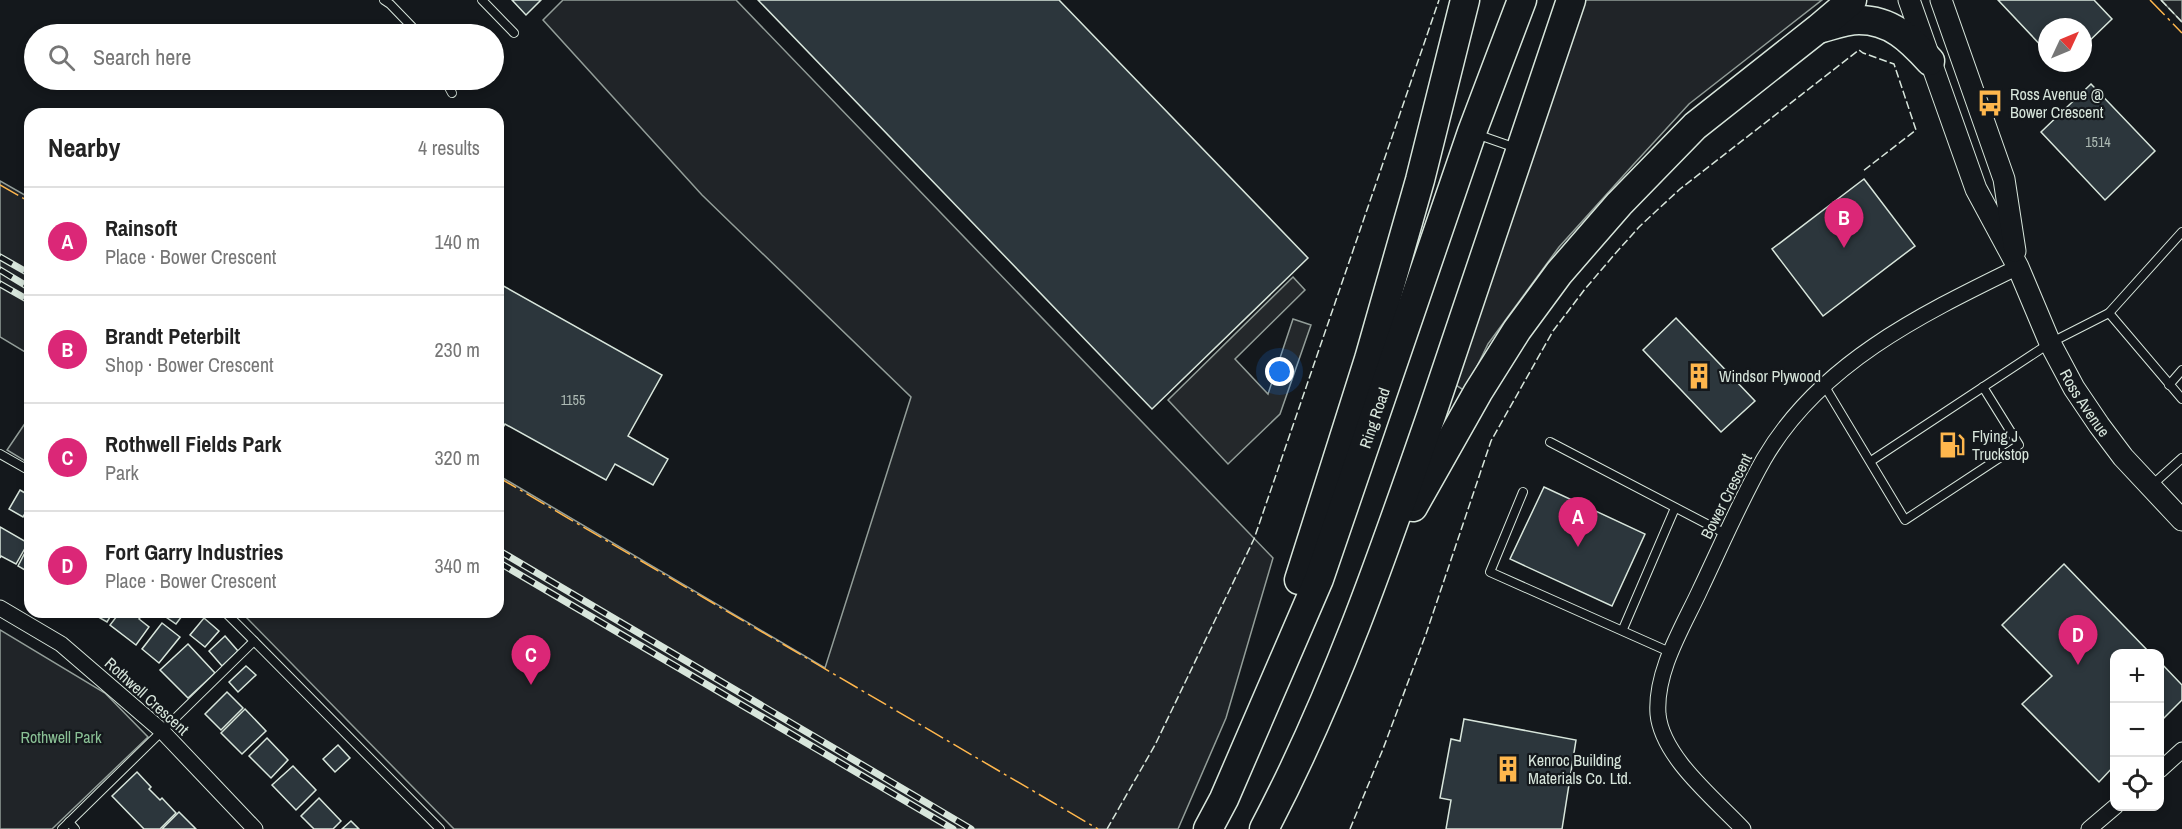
<!DOCTYPE html>
<html lang="en">
<head>
<meta charset="utf-8">
<style>
	body { margin:0; font-family:"Archivo Narrow",sans-serif; background:#f6f6f6; color:#222 }
	.controls { position:absolute; right:18px; bottom:18px; display:grid; overflow:hidden; border-radius:12px; box-shadow:0 3px 9px #0003 }
	.controls button { width:54px; height:54px; display:grid; place-items:center; padding:0; border:0; border-bottom:2px solid #e0e0e0; background:#fff; color:#222; font:30px sans-serif }
	.compass { position:absolute; left:2038px; top:18px; width:54px; height:54px; border-radius:50%; background:#fff; box-shadow:0 3px 9px #0003; rotate:46deg }
	.you { position:absolute; left:1280px; top:372px; width:21px; height:21px; margin:-15px; border:4px solid #fff; border-radius:50%; background:#1a73e8; box-shadow:0 0 0 9px #1a73e833 }
	.badge { display:grid; place-items:center; width:39px; height:39px; border-radius:50%; background:#db2777; color:#fff; font-size:20px; font-weight:700 }
	.pin { position:absolute; translate:-50% -50px; filter:drop-shadow(0 2px 3px #0008) }
	.pin::after { content:''; position:absolute; top:32px; width:21px; height:18px; background:inherit; clip-path:polygon(0 0,100% 0,50% 100%) }
	.list { margin:0; padding:0; list-style:none }
	h2 { display:flex; justify-content:space-between; align-items:center; height:78px; margin:0; padding:0 24px; font-size:26px }
	h2 small { font-size:20px; font-weight:400; color:#767676 }
	.list li { display:grid; grid-template-columns:39px 1fr auto; gap:18px; align-items:center; box-sizing:border-box; height:108px; padding:0 24px; border-top:2px solid #e0e0e0 }
	.list b { display:block; font-size:22px; white-space:nowrap }
	.list p { margin:0; font-size:20px; white-space:nowrap; color:#767676 }
	.list em { font-size:20px; font-style:normal; color:#767676 }
	.icon { flex:none; width:33px; height:33px; fill:none; stroke:currentColor; stroke-width:2; stroke-linecap:round; stroke-linejoin:round }
	.map { position:relative; flex:none; width:2182px; height:829px; overflow:hidden }
	.search { position:absolute; background:#fff; box-shadow:0 3px 9px #0003; left:24px; top:24px; width:480px; height:66px; display:flex; align-items:center; gap:15px; box-sizing:border-box; padding:0 21px; border-radius:33px; color:#767676; font-size:22px }
	.panel { position:absolute; background:#fff; box-shadow:0 3px 9px #0003; left:24px; top:108px; width:480px; height:510px; border-radius:18px }
	.map>svg:first-child { display:block }
	.green { fill:#202428; stroke:#939e99; stroke-width:1.5 }
	.parking { fill:#24282b; stroke:#939e99; stroke-width:1.5 }
	.building { fill:#2c363c; stroke:#d8e6dc; stroke-width:1.5 }
	.lines { fill:none; stroke-linecap:round; stroke-linejoin:round }
	.lane-casing { stroke:#d8e6dc; stroke-width:10 }
	.street-casing { stroke:#d8e6dc; stroke-width:17 }
	.secondary-casing { stroke:#d8e6dc; stroke-width:23 }
	.highway-casing { stroke:#d8e6dc; stroke-width:31 }
	.lane { stroke:#14181c; stroke-width:8 }
	.street { stroke:#14181c; stroke-width:15 }
	.secondary { stroke:#14181c; stroke-width:21 }
	.highway { stroke:#14181c; stroke-width:28 }
	.rail-casing { stroke:#d8e6dc; stroke-width:7 }
	.rail { stroke:#14181c; stroke-width:4.5; stroke-dasharray:14; stroke-linecap:butt }
	.fence { stroke:#d8e6dc; stroke-width:1.5; stroke-dasharray:8 3; stroke-linecap:butt }
	.power { stroke:#ffb74d; stroke-width:1.5; stroke-dasharray:21 4.5 3 4.5; stroke-linecap:butt }
	.labels { text-anchor:middle; dominant-baseline:central; stroke-width:4.5; stroke-linejoin:round; paint-order:stroke }
	.number-label { font-size:14px; fill:#adbab4 }
	.poi-label { font-size:16px; fill:#d8e6dc; stroke:#14181c; text-anchor:start }
	.street-label { font-size:16px; fill:#d8e6dc; stroke:#14181c }
	.park-label { font-size:16px; fill:#8ac095; stroke:#14181c }
</style>
</head>
<body>
<div class="map">
<svg width="2182" height="829" viewBox="0 0 2182 829">
	<rect width="100%" height="100%" fill="#14181c"/>
	<g class="green">
		<polygon points="563,0 736,0 1273,558 1226,718 1178,829 454,829 241,612 498,612 498,475 825,668 911,397 702,195 543,20"/>
		<polygon points="1584,0 1822,0 1689,104 1633,165 1559,247 1488,344 1465,391 1454,384"/>
		<polygon points="2161,0 2182,0 2182,22"/>
		<polygon points="0,181 30,198 30,355 0,337"/>
		<polygon points="30,416 30,464 7,450"/>
		<polygon points="0,630 105,693 148,737 52,829 0,829"/>
	</g>
	<polygon class="parking" points="1293,277 1305,290 1235,359 1268,394 1293,319 1311,325 1280,414 1228,464 1168,400"/>
	<g class="building">
		<polygon points="512,0 541,0 526,15"/>
		<polygon points="758,0 1059,0 1308,258 1152,409"/>
		<polygon points="1998,0 2094,0 2112,19 2083,47 2083,27 2047,27 2047,52"/>
		<polygon points="2091,84 2155,151 2105,200 2041,132"/>
		<polygon points="1864,179 1915,246 1823,316 1772,249"/>
		<polygon points="498,283 662,375 628,436 668,459 653,485 615,464 606,480 505,424 500,433 498,432"/>
		<polygon points="1676,318 1755,401 1721,432 1643,350"/>
		<polygon points="1544,487 1645,534 1612,606 1510,559"/>
		<polygon points="20,490 30,496 30,505 23,517 9,509"/>
		<polygon points="0,527 28,543 16,564 1,556 0,558"/>
		<polygon points="29,545 30,545 30,573 18,566"/>
		<polygon points="2064,564 2151,654 2114,654 2114,766 2099,782 2022,704 2052,676 2002,625"/>
		<polygon points="94,612 113,612 107,622 93,614"/>
		<polygon points="120,612 140,612 143,614 139,619 149,627 136,645 110,625"/>
		<polygon points="165,612 185,612 176,624 163,615"/>
		<polygon points="204,618 219,631 205,647 190,635"/>
		<polygon points="162,623 180,637 159,663 142,649"/>
		<polygon points="225,636 238,651 222,666 209,651"/>
		<polygon points="188,644 215,673 188,698 160,670"/>
		<polygon points="2160,662 2182,685 2182,700 2160,722"/>
		<polygon points="246,666 256,675 238,692 229,682"/>
		<polygon points="227,692 243,708 221,730 205,714"/>
		<polygon points="245,709 266,731 242,754 221,733"/>
		<polygon points="1464,719 1576,740 1562,829 1446,829 1451,800 1440,798 1451,739 1460,741"/>
		<polygon points="267,738 288,760 271,778 249,756"/>
		<polygon points="338,745 350,758 335,772 323,759"/>
		<polygon points="293,766 316,790 296,810 272,785"/>
		<polygon points="137,772 151,787 149,789 160,800 162,798 176,813 160,829 144,829 112,796"/>
		<polygon points="319,798 341,821 333,829 314,829 301,816"/>
		<polygon points="179,812 196,829 162,829"/>
		<polygon points="351,821 359,829 342,829"/>
	</g>
	<g class="lines">
		<g class="lane-casing">
			<g id="lane">
				<polyline points="384,0 390,4 419,34"/>
				<polyline points="482,0 514,33"/>
				<polyline points="445,80 452,93"/>
				<polyline points="1476,134 1516,148"/>
				<polyline points="2109,313 2182,232"/>
				<polyline points="1824,385 1905,520 2019,445 1983,387"/>
				<polyline points="2169,385 2182,370"/>
				<polyline points="1550,442 1726,534"/>
				<polyline points="0,454 30,471"/>
				<polyline points="1871,461 2050,343 2109,313 2182,399"/>
				<polyline points="2152,485 2182,458"/>
				<polyline points="1523,492 1490,572 1672,653"/>
				<polyline points="225,612 254,641"/>
				<polyline points="1623,629 1675,508"/>
				<polyline points="69,822 75,829"/>
				<polyline points="62,829 254,641 440,829"/>
			</g>
		</g>
		<g class="street-casing">
			<g id="street">
				<polyline points="0,608 61,644 162,731 255,829"/>
				<polyline points="2160,770 2182,750"/>
				<path d="M1743 829C1715 799 1662 757 1658 714 1655 671 1683 627 1700 590 1721 546 1740 501 1764 459 1820 363 1922 314 2018 267"/>
				<polyline points="2089,829 2116,806"/>
			</g>
		</g>
		<g class="secondary-casing">
			<g id="secondary">
				<path id="s1" d="M1909 0 1976 189 2018 267 2050 343 2074 388 2099 425 2123 457 2182 520"/>
				<polyline points="1941,0 2004,179 2015,251"/>
			</g>
		</g>
		<g class="highway-casing">
			<g id="highway">
				<path d="M1822 28C1833 25 1847 20 1859 20 1891 20 1910 39 1930 61"/>
				<polyline points="1413,507 1478,392 1517,330 1559,273 1619,204 1695,126 1819,28 1852,0"/>
				<polyline points="1299,580 1369,359 1420,180 1465,0"/>
				<path id="s2" d="M1208 829 1224 799 1319 579 1472 132 1522 0"/>
				<path d="M1264 829C1334 696 1383 555 1432 413 1479 275 1524 137 1571 0"/>
			</g>
		</g>
		<use href="#lane" class="lane"/>
		<use href="#street" class="street"/>
		<use href="#secondary" class="secondary"/>
		<use href="#highway" class="highway"/>
		<g class="rail-casing">
			<g id="rail">
				<polyline points="0,257 30,274"/>
				<polyline points="0,270 30,288"/>
				<polyline points="0,284 30,301"/>
				<polyline points="498,550 971,829"/>
				<polyline points="498,562 953,829"/>
			</g>
		</g>
		<use href="#rail" class="rail"/>
		<g class="fence">
			<polyline points="2161,0 2182,22"/>
			<polyline points="1107,829 1155,745 1254,539 1439,0"/>
			<polyline points="1350,829 1383,749 1426,634 1491,441 1553,331 1585,289 1614,255 1639,227 1680,189 1859,50 1863,53 1894,64 1916,130 1863,171"/>
		</g>
		<g class="power">
			<polyline points="2150,0 2182,33"/>
			<polyline points="0,185 30,202"/>
			<polyline points="498,477 1098,829"/>
		</g>
	</g>
	<defs>
		<g id="bus-bare" transform="scale(2.07)"><path d="M-5-6H5V4H4V6H2V4H-2V6H-4V4H-5ZM-3.5-4V0h7V-4ZM-3.5 1.2v1.5H-2V1.2ZM2 1.2v1.5H3.5V1.2Z" fill="#ffb74d" stroke="#14181c" stroke-width="2.5" paint-order="stroke"/></g>
		<g id="building-bare" transform="scale(2.07)"><path d="M-4-6H4V6H1V3H-1V6H-4ZM-2.5-4.3h1.7v1.8h-1.7ZM.8-4.3h1.7v1.8H.8ZM-2.5-1h1.7V.8h-1.7ZM.8-1h1.7V.8H.8Z" fill="#ffb74d" stroke="#14181c" stroke-width="2.5" paint-order="stroke"/></g>
		<g id="fuel-bare" transform="scale(2.07)"><path d="M-5.5-6h7V0h2V4h1.3V-2.5L3-4.5l.8-.8L6-3V5H2.5V1h-1V6h-7ZM-4.2-4.7v3.2H.2V-4.7Z" fill="#ffb74d" stroke="#14181c" stroke-width="2.5" paint-order="stroke"/></g>
	</defs>
	<g fill-rule="evenodd">
		<use href="#bus-bare" x="1990" y="103"/>
		<use href="#building-bare" x="1699" y="376"/>
		<use href="#fuel-bare" x="1952" y="445"/>
		<use href="#building-bare" x="1508" y="769"/>
	</g>
	<g class="labels">
		<g class="number-label">
			<text x="2098" y="142">1514</text>
			<text x="573" y="400">1155</text>
		</g>
		<g class="poi-label">
			<text x="2010" y="94">Ross Avenue @<tspan x="2010" dy="18">Bower Crescent</tspan></text>
			<text x="1719" y="376">Windsor Plywood</text>
			<text x="1972" y="436">Flying J<tspan x="1972" dy="18">Truckstop</tspan></text>
			<text x="1528" y="760">Kenroc Building<tspan x="1528" dy="18">Materials Co. Ltd.</tspan></text>
		</g>
		<g class="street-label">
			<text stroke="none"><textPath href="#s1" startOffset="441">Ross Avenue</textPath></text>
			<text stroke="none"><textPath href="#s2" startOffset="444">Ring Road</textPath></text>
			<text transform="translate(1726 496) rotate(-63)">Bower Crescent</text>
			<text transform="translate(147 696) rotate(42)">Rothwell Crescent</text>
		</g>
		<g class="park-label">
			<text x="61" y="737">Rothwell Park</text>
		</g>
	</g>
</svg>
<div class="controls">
<button>+</button>
<button>−</button>
<button><svg class="icon" aria-label="locate" viewBox="0 0 24 24"><circle cx="12" cy="12" r="6"/><path d="M12 2v4M12 18v4M2 12h4M18 12h4"/></svg></button>
</div>
<svg class="compass" viewBox="-18 -18 36 36"><path d="M0-13l5 13h-10z" fill="#e53935"/><path d="M0 13l5-13h-10z" fill="#767676"/></svg>
<div class="you"></div>
<div class="pin badge" style="left:1578px;top:547px">A</div>
<div class="pin badge" style="left:1844px;top:248px">B</div>
<div class="pin badge" style="left:531px;top:685px">C</div>
<div class="pin badge" style="left:2078px;top:665px">D</div>
<div class="search"><svg class="icon" aria-label="search" viewBox="0 0 24 24"><circle cx="10" cy="10" r="6"/><path d="M15 15l6 6"/></svg>Search here</div>
<section class="panel">
<h2>Nearby<small>4 results</small></h2>
<ul class="list">
<li><span class="badge">A</span><div><b>Rainsoft</b><p>Place · Bower Crescent</p></div><em>140 m</em></li>
<li><span class="badge">B</span><div><b>Brandt Peterbilt</b><p>Shop · Bower Crescent</p></div><em>230 m</em></li>
<li><span class="badge">C</span><div><b>Rothwell Fields Park</b><p>Park</p></div><em>320 m</em></li>
<li><span class="badge">D</span><div><b>Fort Garry Industries</b><p>Place · Bower Crescent</p></div><em>340 m</em></li>
</ul>
</section>
</div>
</body>
</html>
